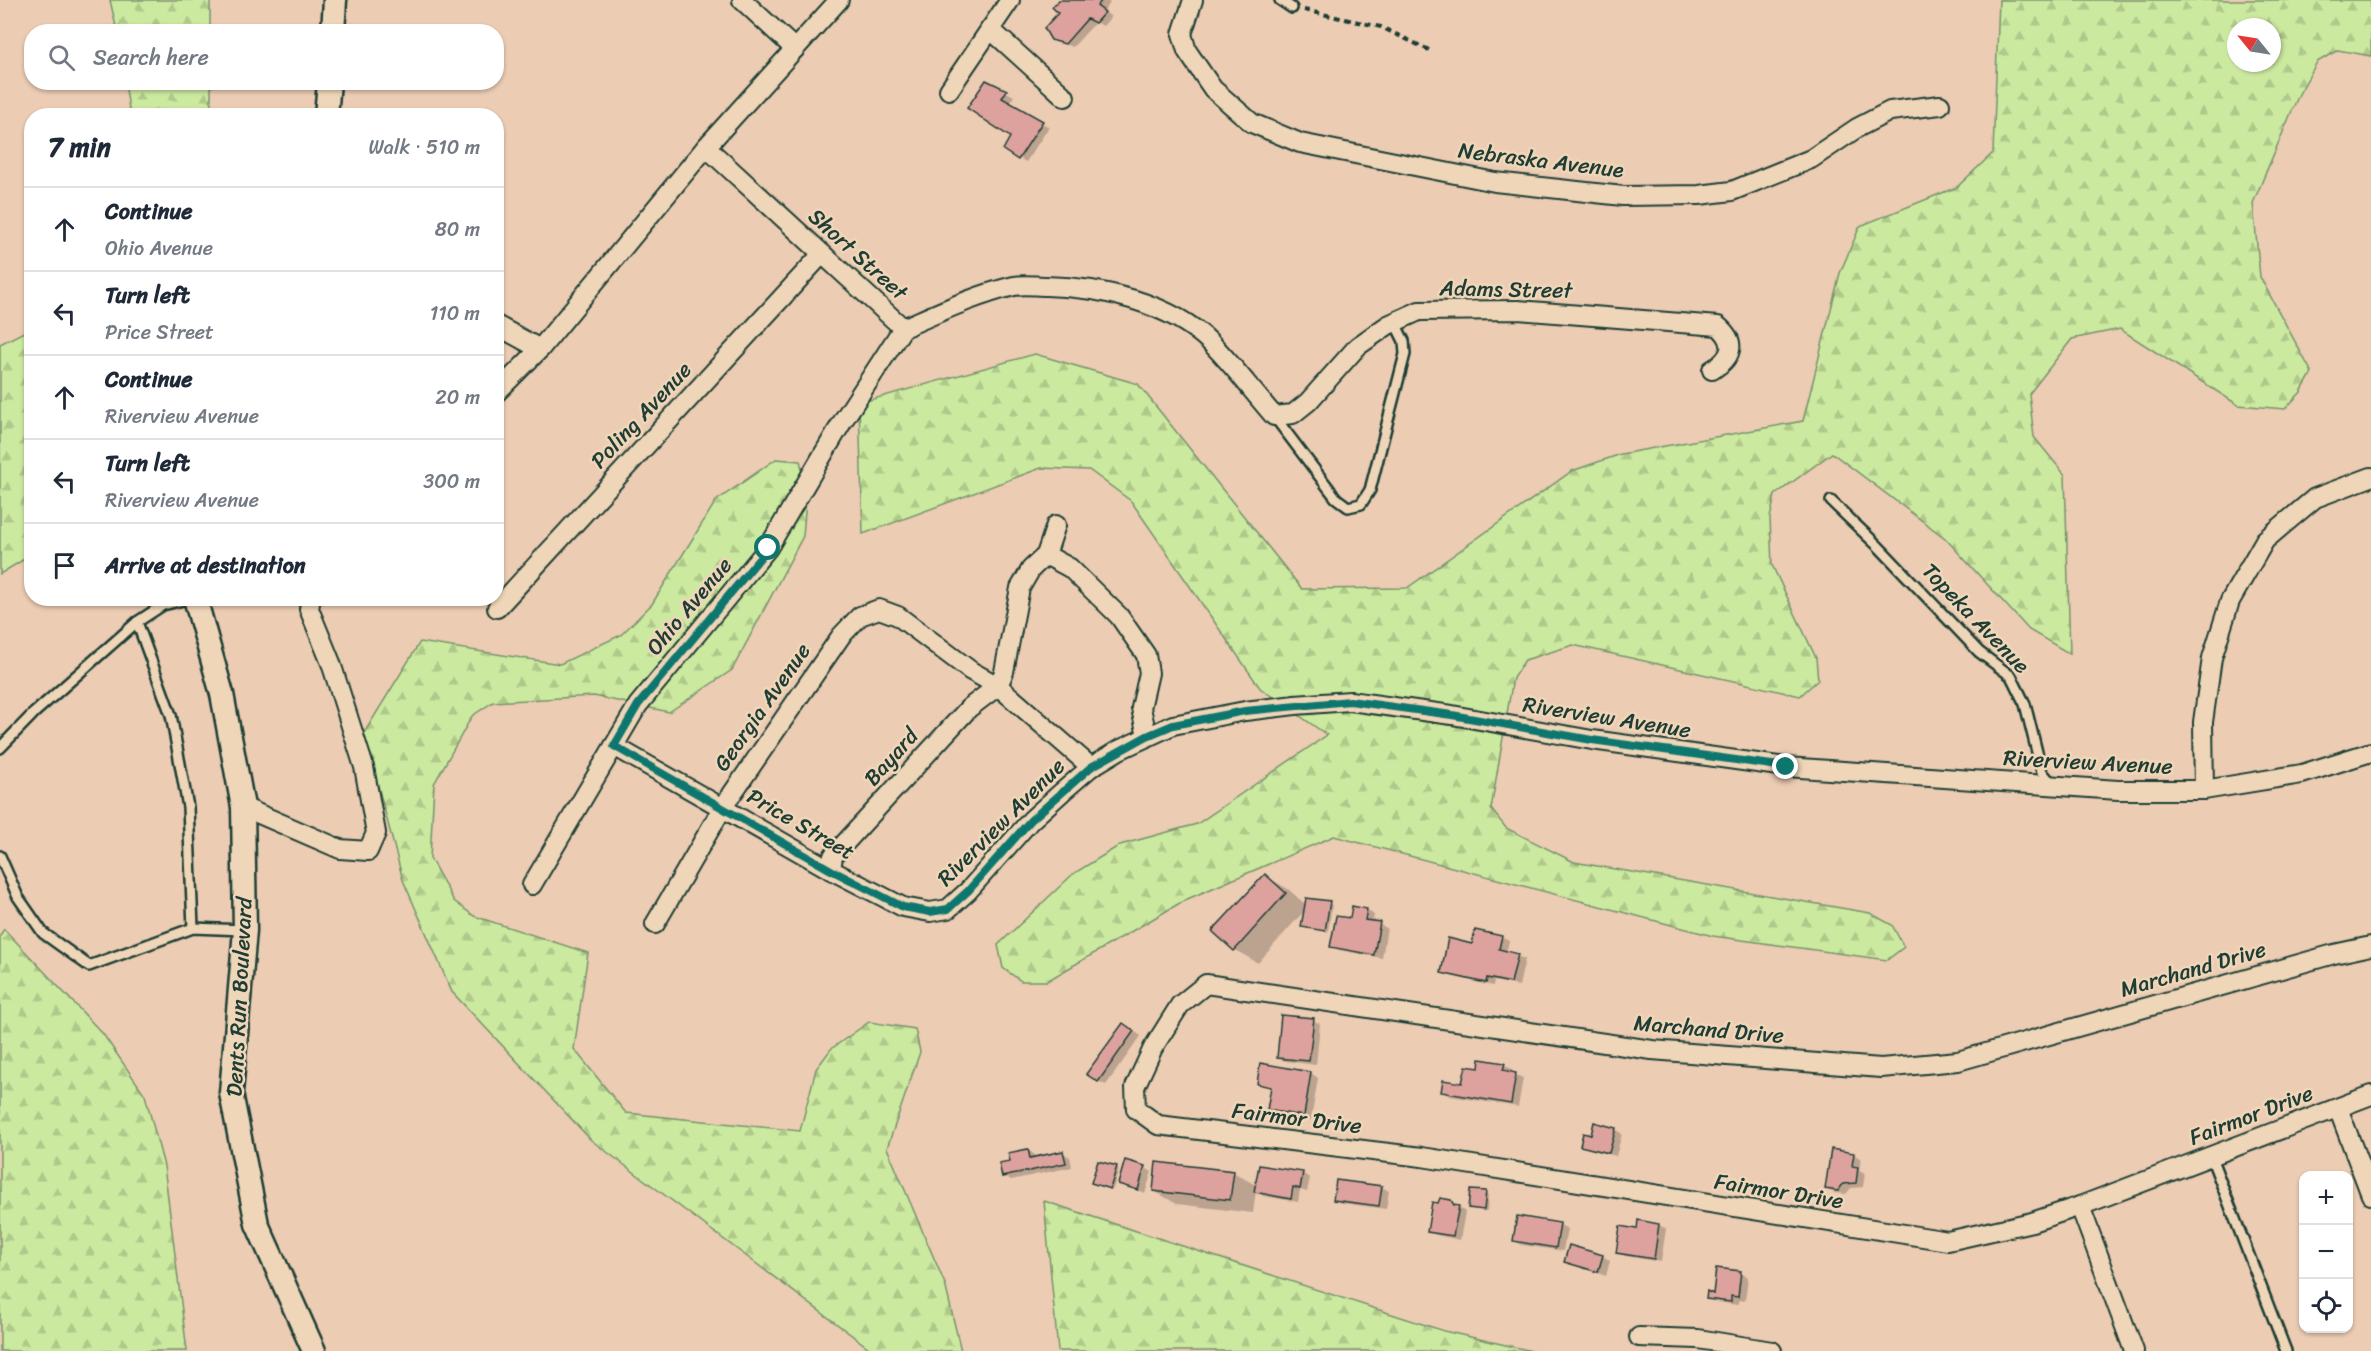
<!DOCTYPE html>
<html lang="en">
<head>
<meta charset="utf-8">
<style>
	body { margin:0; font-family:Sriracha,sans-serif; background:#f6f6f7; color:#1f2937 }
	.controls { position:absolute; right:18px; bottom:18px; display:grid; overflow:hidden; border-radius:12px; box-shadow:0 2px 4px #0004 }
	.controls button { width:54px; height:54px; display:grid; place-items:center; padding:0; border:0; border-bottom:2px solid #e0e1e3; background:#fff; color:#1f2937; font:30px sans-serif }
	.compass { position:absolute; left:2227px; top:18px; width:54px; height:54px; border-radius:50%; background:#fff; box-shadow:0 2px 4px #0004; rotate:300deg }
	.stop { position:absolute; width:18px; height:18px; margin:-14px; border:4px solid #0f766e; border-radius:50%; background:#fff }
	.stop.end { background:#0f766e; border-color:#fff; box-shadow:0 2px 6px #0008 }
	.list { margin:0; padding:0; list-style:none }
	h2 { display:flex; justify-content:space-between; align-items:center; height:78px; margin:0; padding:0 24px; font-size:26px }
	h2 small { font-size:20px; font-weight:400; color:#747a83 }
	.list li { display:grid; grid-template-columns:39px 1fr auto; gap:18px; align-items:center; box-sizing:border-box; height:84px; padding:0 24px; border-top:2px solid #e0e1e3 }
	.list b { display:block; font-size:22px; white-space:nowrap }
	.list p { margin:0; font-size:20px; white-space:nowrap; color:#747a83 }
	.list em { font-size:20px; font-style:normal; color:#747a83 }
	.icon { flex:none; width:33px; height:33px; fill:none; stroke:currentColor; stroke-width:2; stroke-linecap:round; stroke-linejoin:round }
	.map { position:relative; flex:none; width:2371px; height:1351px; overflow:hidden }
	.search { position:absolute; background:#fff; box-shadow:0 2px 4px #0004; left:24px; top:24px; width:480px; height:66px; display:flex; align-items:center; gap:15px; box-sizing:border-box; padding:0 21px; border-radius:24px; color:#747a83; font-size:22px }
	.panel { position:absolute; background:#fff; box-shadow:0 2px 4px #0004; left:24px; top:108px; width:480px; height:498px; border-radius:24px }
	.map>svg:first-child { display:block }
	.forest { fill:url(#forest-firs); stroke:#76936a; stroke-width:1.5; fill-rule:evenodd }
	.shadow { fill:#0003 }
	.building { fill:#dda29e; stroke:#1f3d34; stroke-width:1.5 }
	.lines { fill:none; stroke-linecap:round; stroke-linejoin:round }
	.service-casing { stroke:#1f3d34; stroke-width:14 }
	.minor-casing { stroke:#1f3d34; stroke-width:22 }
	.tertiary-casing { stroke:#1f3d34; stroke-width:27 }
	.path { stroke:#1f3d34; stroke-width:4; stroke-dasharray:6 4.5; stroke-linecap:butt }
	.service { stroke:#f0d6b8; stroke-width:9 }
	.minor { stroke:#f0d6b8; stroke-width:18 }
	.tertiary { stroke:#f0d6b8; stroke-width:22 }
	.route { stroke:#0f766e; stroke-width:8 }
	.labels { text-anchor:middle; dominant-baseline:central; stroke-width:5; stroke-linejoin:round; paint-order:stroke }
	.street-label { font-size:22px; fill:#1f3d34; stroke:#f0d6b8 }
</style>
</head>
<body>
<div class="map">
<svg width="2371" height="1351" viewBox="0 0 2371 1351">
	<defs>
		<pattern id="forest-firs" width="22" height="20" patternUnits="userSpaceOnUse" patternTransform="scale(1.5)"><rect width="22" height="20" fill="#cce9a0"/><path d="M5 1l3.5 6h-7zM16 11l3.5 6h-7z" fill="#afc98a"/></pattern>
	</defs>
	<rect width="100%" height="100%" fill="#ecccb3"/>
	<filter id="ink" filterUnits="userSpaceOnUse"><feTurbulence type="fractalNoise" baseFrequency=".0167" numOctaves="2"/><feDisplacementMap in="SourceGraphic" scale="12" xChannelSelector="R" yChannelSelector="G"/><feConvolveMatrix kernelMatrix="1 2 1 2 8 2 1 2 1" color-interpolation-filters="sRGB"/></filter>
	<g filter="url(#ink)">
		<g class="forest">
			<polygon points="110,0 210,0 210,31 117,31"/>
			<path d="M1999 0H2371V56L2338 50 2317 62 2299 94 2253 203 2260 277 2312 373 2301 392 2285 409 2238 405 2120 329 2072 339 2029 394 2034 437 2065 475 2070 654 2029 630 1945 538 1832 453 1775 495 1770 518 1772 565 1816 658 1818 680 1800 696 1573 645 1525 660 1513 678 1491 809 1506 828 1574 862 1870 913 1892 925 1904 947 1887 960 1713 936 1334 836 1185 900 1047 981H1021L1003 968 998 945 1073 874 1120 845 1197 824 1327 735 1260 688 1131 501 1089 470 1041 468 863 534 859 403 1035 354 1138 384 1302 589 1407 588 1572 471 1621 454 1803 421 1840 273 1860 226 1957 187 1993 153ZM2236 27H2272V63H2236Z"/>
			<polygon points="125,83 211,83 211,115 130,115"/>
			<polygon points="31,325 31,555 0,574 0,344 28,330"/>
			<polygon points="776,459 800,461 807,487 803,536 732,670 669,712 594,696 493,702 472,716 434,784 430,858 454,901 474,916 588,953 574,1049 626,1113 800,1131 816,1069 831,1049 869,1022 915,1029 920,1052 887,1148 945,1284 961,1351 873,1351 591,1140 452,992 403,880 364,733 420,642 560,664 621,635 652,604 716,501"/>
			<polygon points="4,929 103,1034 145,1095 164,1166 187,1351 0,1351 0,936"/>
			<polygon points="1044,1201 1444,1331 1532,1351 1058,1351"/>
		</g>
		<g class="shadow">
			<polygon points="1061,0 1106,0 1110,3 1104,11 1111,17 1103,26 1082,14 1080,16 1094,24 1073,47 1060,43 1052,39"/>
			<polygon points="987,82 1014,96 1009,103 1049,127 1026,162 1005,150 1012,136"/>
			<polygon points="1265,876 1288,889 1306,905 1329,903 1332,905 1328,932 1303,926 1305,910 1258,963 1235,950"/>
			<polygon points="1367,910 1374,915 1373,922 1387,928 1382,958 1339,950 1332,946 1351,920"/>
			<polygon points="1501,937 1509,941 1506,953 1525,959 1519,986 1494,981 1493,986 1450,976 1442,972 1473,946"/>
			<polygon points="1313,1020 1320,1024 1316,1065 1285,1061 1278,1057"/>
			<polygon points="1131,1029 1141,1036 1106,1085 1098,1081"/>
			<polygon points="1262,1065 1311,1073 1318,1078 1311,1120 1276,1114 1268,1109 1272,1089 1259,1083"/>
			<polygon points="1504,1065 1512,1069 1511,1073 1523,1078 1518,1107 1450,1096 1442,1092 1464,1085 1480,1070"/>
			<polygon points="1615,1129 1622,1134 1616,1156 1589,1149 1582,1145 1592,1137"/>
			<polygon points="1028,1150 1035,1155 1036,1159 1063,1153 1070,1157 1072,1167 1011,1180 1004,1176 1012,1162"/>
			<polygon points="1854,1154 1861,1159 1859,1170 1865,1173 1863,1187 1851,1188 1846,1194 1834,1193 1827,1189"/>
			<polygon points="1116,1167 1119,1169 1113,1189 1096,1184"/>
			<polygon points="1144,1167 1152,1172 1145,1193 1120,1183"/>
			<polygon points="1233,1172 1257,1186 1303,1174 1310,1178 1307,1192 1300,1190 1298,1202 1263,1196 1256,1191 1253,1213 1177,1204 1154,1191"/>
			<polygon points="1382,1187 1389,1191 1386,1209 1342,1203 1335,1199"/>
			<polygon points="1485,1193 1488,1195 1487,1211 1470,1207"/>
			<polygon points="1451,1201 1465,1212 1460,1240 1436,1235 1428,1231"/>
			<polygon points="1559,1224 1567,1229 1563,1251 1522,1245 1515,1241"/>
			<polygon points="1659,1225 1666,1229 1661,1262 1625,1256 1617,1252 1638,1231"/>
			<polygon points="1603,1256 1610,1261 1606,1276 1566,1262"/>
			<polygon points="1741,1273 1748,1277 1745,1301 1739,1300 1738,1305 1715,1302 1708,1298 1714,1296"/>
		</g>
		<g class="building">
			<polygon points="1059,0 1102,0 1097,6 1105,12 1095,23 1087,19 1065,44 1051,40 1044,28 1058,13 1052,7"/>
			<polygon points="986,80 1007,90 1002,98 1043,121 1018,160 1003,150 1010,137 967,108"/>
			<polygon points="1265,874 1286,893 1234,951 1212,931"/>
			<polygon points="1306,898 1330,901 1325,931 1301,927"/>
			<polygon points="1352,906 1367,909 1365,920 1380,922 1374,955 1330,947 1336,916 1350,918"/>
			<polygon points="1475,930 1502,936 1499,949 1518,954 1511,983 1487,978 1486,983 1441,973 1448,938 1472,944"/>
			<polygon points="1281,1015 1314,1018 1309,1061 1277,1058"/>
			<polygon points="1123,1023 1134,1031 1098,1082 1086,1074"/>
			<polygon points="1480,1059 1505,1063 1503,1070 1516,1073 1511,1104 1441,1092 1443,1080 1462,1083 1466,1066 1479,1068"/>
			<polygon points="1260,1063 1311,1072 1304,1116 1267,1110 1271,1087 1257,1084"/>
			<polygon points="1594,1122 1616,1128 1609,1153 1580,1146 1583,1133 1591,1135"/>
			<polygon points="1028,1149 1030,1158 1063,1151 1066,1163 1002,1177 999,1163 1010,1161 1008,1153"/>
			<polygon points="1831,1149 1854,1153 1852,1166 1858,1167 1856,1183 1843,1184 1838,1191 1825,1189"/>
			<polygon points="1125,1160 1145,1166 1138,1190 1118,1184"/>
			<polygon points="1098,1161 1117,1166 1110,1189 1091,1183"/>
			<polygon points="1156,1162 1234,1171 1230,1200 1153,1191"/>
			<polygon points="1259,1165 1303,1172 1300,1189 1293,1187 1291,1199 1254,1192"/>
			<polygon points="1336,1180 1382,1186 1379,1206 1333,1200"/>
			<polygon points="1470,1190 1486,1191 1484,1210 1468,1208"/>
			<polygon points="1440,1198 1451,1200 1454,1205 1459,1206 1453,1236 1427,1232 1432,1202 1438,1203"/>
			<polygon points="1517,1216 1560,1223 1556,1248 1513,1241"/>
			<polygon points="1638,1220 1659,1224 1654,1259 1616,1253 1620,1226 1637,1229"/>
			<polygon points="1569,1245 1603,1255 1598,1272 1564,1262"/>
			<polygon points="1716,1268 1741,1271 1738,1297 1731,1296 1731,1302 1706,1299 1707,1291 1713,1294"/>
		</g>
		<g class="lines">
			<g class="service-casing">
				<g id="service">
					<polyline points="1280,0 1292,8"/>
					<polyline points="1274,416 1336,498 1348,507 1361,504 1370,490 1405,354 1404,341 1395,323"/>
					<polyline points="1831,501 1878,546 1979,652 2011,676 2025,704 2042,772 2052,784"/>
					<polyline points="137,622 171,715 188,807 193,928"/>
					<polyline points="0,748 34,713 137,622 163,605 191,598"/>
					<polyline points="0,856 18,897 43,933 89,966 193,928 244,930"/>
					<polyline points="2211,1157 2286,1351"/>
				</g>
			</g>
			<g class="minor-casing">
				<g id="minor">
					<polyline points="742,0 795,49"/>
					<polyline points="1193,0 1182,34 1187,51 1213,89 1252,123 1300,143 1495,182 1623,196 1699,195 1732,191 1811,159 1857,128 1890,111 1940,105"/>
					<polyline points="990,29 1065,97"/>
					<polyline points="949,90 1010,0"/>
					<path d="M706 147 903 328C940 312 976 295 1014 286 1024 284 1036 286 1046 286 1101 287 1171 303 1211 343 1234 366 1253 392 1274 416L1293 414 1308 402 1358 346 1388 325 1419 311 1518 310 1718 326C1738 343 1732 358 1712 370"/>
					<polyline points="496,325 540,349"/>
					<polyline points="496,393 540,349 706,147 839,0"/>
					<polyline points="1046,555 1070,568 1119,616 1146,655 1149,673 1141,708 1147,736"/>
					<polyline points="497,608 822,254"/>
					<polyline points="614,746 831,870 903,907 930,912 948,909 968,891 1031,820 1062,792 1091,767 1119,750 1173,725 1245,711 1295,705 1350,701 1452,715 1592,740 1786,767 2118,790 2204,790 2302,774 2371,752"/>
					<polyline points="2204,790 2203,722 2212,658 2230,601 2265,540 2315,498 2371,477"/>
					<polyline points="243,807 340,849 368,851 376,833 364,767 331,663 309,609 311,598"/>
					<polyline points="831,870 833,856 969,708 998,686 1004,672 1020,588 1031,569 1046,555 1056,525"/>
					<polyline points="532,885 638,705 768,548 844,419 903,328"/>
					<polyline points="655,924 723,807 841,636 860,616 879,609 898,616 971,671 998,686 1091,767"/>
					<polyline points="2371,946 2334,954 1958,1061 1881,1068 1652,1050 1206,984 1180,1005 1153,1048 1135,1087 1136,1109 1158,1125 1422,1157 1948,1241 2032,1222 2080,1206 2371,1095"/>
					<polyline points="2338,1108 2371,1195"/>
					<polyline points="2080,1206 2134,1351"/>
					<polyline points="1639,1337 1698,1339 1772,1351"/>
				</g>
			</g>
			<g class="tertiary-casing">
				<g id="tertiary">
					<polyline points="333,32 335,0"/>
					<polyline points="326,116 329,82"/>
					<polyline points="195,598 222,694 243,807 245,930 231,1093 257,1224 314,1351"/>
				</g>
			</g>
			<polyline class="path" points="1304,10 1381,27 1431,51"/>
			<use href="#service" class="service"/>
			<use href="#minor" class="minor"/>
			<use href="#tertiary" class="tertiary"/>
		</g>
	</g>
	<g class="lines" filter="url(#ink)">
		<polyline class="route" points="768,548 638,705 614,746 831,870 903,907 930,912 948,909 968,891 1031,820 1091,767 1147,736 1173,725 1245,711 1350,701 1452,715 1592,740 1786,767"/>
	</g>
	<g class="labels">
		<g class="street-label">
			<text transform="translate(1541 160) rotate(7)">Nebraska Avenue</text>
			<text transform="translate(858 254) rotate(42)">Short Street</text>
			<text transform="translate(1506 289) rotate(1)">Adams Street</text>
			<text transform="translate(641 415) rotate(-47)">Poling Avenue</text>
			<text transform="translate(689 606) rotate(-50)">Ohio Avenue</text>
			<text transform="translate(1976 618) rotate(46)">Topeka Avenue</text>
			<text transform="translate(762 707) rotate(-55)">Georgia Avenue</text>
			<text transform="translate(1607 717) rotate(9)">Riverview Avenue</text>
			<text transform="translate(891 757) rotate(-48)">Bayard</text>
			<text transform="translate(2088 762) rotate(3)">Riverview Avenue</text>
			<text transform="translate(1001 822) rotate(-45)">Riverview Avenue</text>
			<text transform="translate(801 824) rotate(30)">Price Street</text>
			<text transform="translate(2193 969) rotate(-16)">Marchand Drive</text>
			<text transform="translate(239 997) rotate(-87)">Dents Run Boulevard</text>
			<text transform="translate(1709 1029) rotate(5)">Marchand Drive</text>
			<text transform="translate(2251 1115) rotate(-21)">Fairmor Drive</text>
			<text transform="translate(1297 1118) rotate(7)">Fairmor Drive</text>
			<text transform="translate(1779 1191) rotate(9)">Fairmor Drive</text>
		</g>
	</g>
</svg>
<div class="controls">
<button>+</button>
<button>−</button>
<button><svg class="icon" aria-label="locate" viewBox="0 0 24 24"><circle cx="12" cy="12" r="6"/><path d="M12 2v4M12 18v4M2 12h4M18 12h4"/></svg></button>
</div>
<svg class="compass" viewBox="-18 -18 36 36"><path d="M0-13l5 13h-10z" fill="#e53935"/><path d="M0 13l5-13h-10z" fill="#747a83"/></svg>
<div class="stop" style="left:768px;top:548px"></div>
<div class="stop end" style="left:1786px;top:767px"></div>
<div class="search"><svg class="icon" aria-label="search" viewBox="0 0 24 24"><circle cx="10" cy="10" r="6"/><path d="M15 15l6 6"/></svg>Search here</div>
<section class="panel">
<h2>7 min<small>Walk · 510 m</small></h2>
<ul class="list">
<li><svg class="icon" aria-label="ahead" viewBox="0 0 24 24"><path d="M12 20V5M6 11l6-6 6 6"/></svg><div><b>Continue</b><p>Ohio Avenue</p></div><em>80 m</em></li>
<li><svg class="icon" aria-label="left" viewBox="0 0 24 24"><path d="M17 20v-9H6M10 6l-5 5 5 5"/></svg><div><b>Turn left</b><p>Price Street</p></div><em>110 m</em></li>
<li><svg class="icon" aria-label="ahead" viewBox="0 0 24 24"><path d="M12 20V5M6 11l6-6 6 6"/></svg><div><b>Continue</b><p>Riverview Avenue</p></div><em>20 m</em></li>
<li><svg class="icon" aria-label="left" viewBox="0 0 24 24"><path d="M17 20v-9H6M10 6l-5 5 5 5"/></svg><div><b>Turn left</b><p>Riverview Avenue</p></div><em>300 m</em></li>
<li><svg class="icon" aria-label="arrive" viewBox="0 0 24 24"><path d="M6 21V4h12l-3 4 3 4H6"/></svg><div><b>Arrive at destination</b></div></li>
</ul>
</section>
</div>
</body>
</html>
